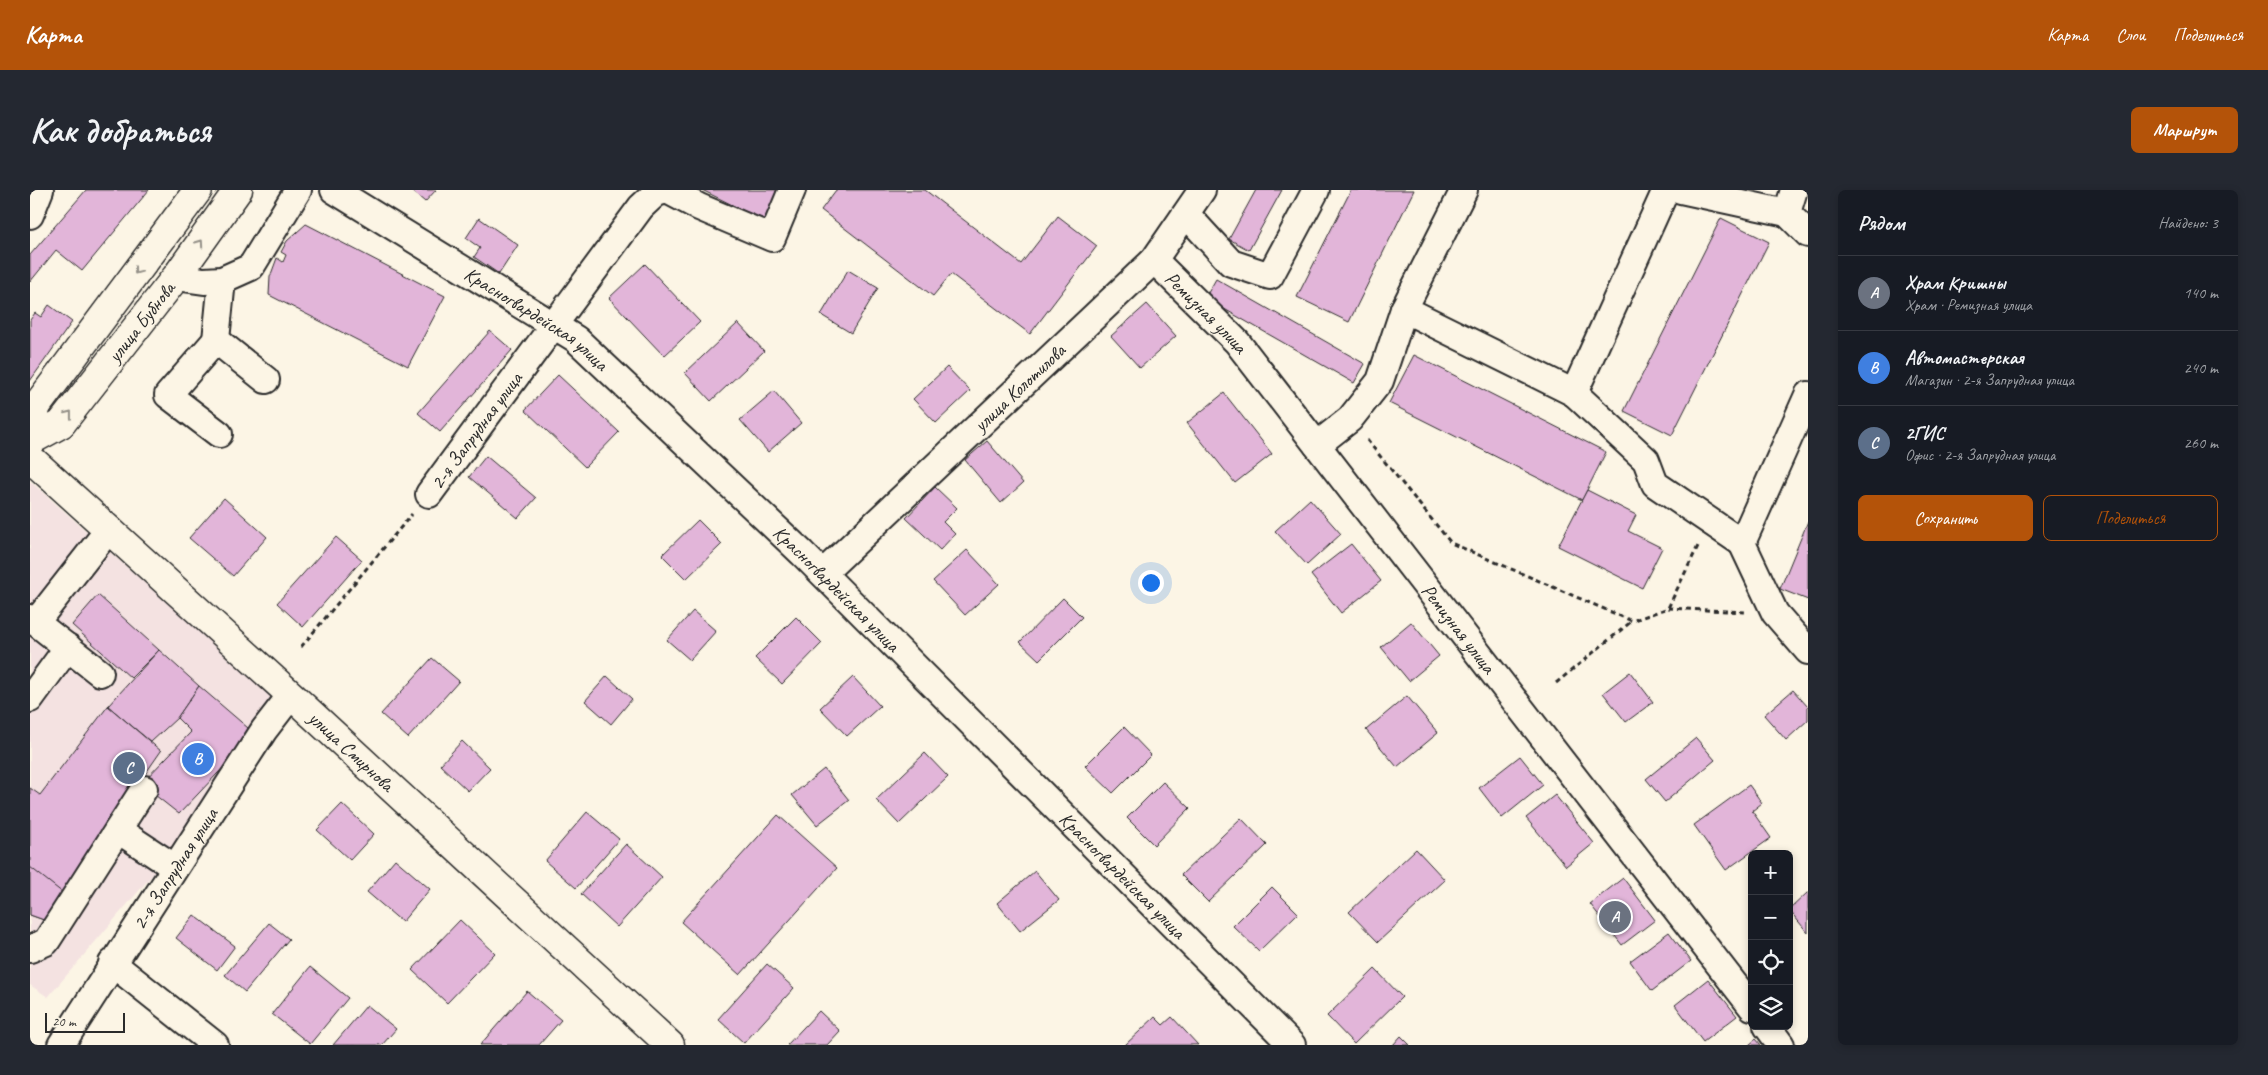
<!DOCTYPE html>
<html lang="ru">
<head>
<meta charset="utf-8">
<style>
	body { margin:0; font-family:Caveat,sans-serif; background:#242831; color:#f1f3f6 }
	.controls { position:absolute; right:15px; bottom:15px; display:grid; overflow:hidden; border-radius:8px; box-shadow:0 2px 8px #0003 }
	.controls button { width:45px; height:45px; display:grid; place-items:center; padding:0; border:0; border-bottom:1px solid #363941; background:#171b24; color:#f1f3f6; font:25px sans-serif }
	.scale { position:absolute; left:15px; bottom:12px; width:80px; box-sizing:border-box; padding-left:5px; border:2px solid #2b2b2b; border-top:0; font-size:14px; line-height:18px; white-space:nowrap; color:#2b2b2b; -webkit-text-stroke:4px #fcf5e5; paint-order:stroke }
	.you { position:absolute; left:1120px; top:392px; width:18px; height:18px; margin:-12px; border:4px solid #fff; border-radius:50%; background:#1a73e8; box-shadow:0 0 0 8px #1a73e833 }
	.badge { display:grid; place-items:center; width:32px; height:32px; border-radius:50%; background:#b45309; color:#fff; font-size:16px; font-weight:700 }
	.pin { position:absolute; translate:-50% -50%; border:2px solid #fff; box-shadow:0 1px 5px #0006 }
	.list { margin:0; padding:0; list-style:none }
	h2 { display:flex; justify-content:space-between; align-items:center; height:65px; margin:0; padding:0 20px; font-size:21px }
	h2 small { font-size:16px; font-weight:400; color:#9ea1a6 }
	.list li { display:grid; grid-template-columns:32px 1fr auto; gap:15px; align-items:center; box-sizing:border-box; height:75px; padding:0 20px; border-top:1px solid #363941 }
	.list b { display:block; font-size:19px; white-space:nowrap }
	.list p { margin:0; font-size:16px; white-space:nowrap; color:#9ea1a6 }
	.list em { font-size:16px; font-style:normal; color:#9ea1a6 }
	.actions { display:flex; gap:10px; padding:15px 20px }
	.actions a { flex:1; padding:11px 0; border:1px solid #b45309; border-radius:8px; text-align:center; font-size:18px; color:#b45309 }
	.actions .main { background:#b45309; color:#fff }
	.icon { flex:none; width:28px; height:28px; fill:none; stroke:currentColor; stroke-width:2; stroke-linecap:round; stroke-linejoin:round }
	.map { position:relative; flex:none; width:1778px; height:855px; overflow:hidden; border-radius:8px }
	header { display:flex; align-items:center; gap:30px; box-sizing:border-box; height:70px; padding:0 25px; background:#b45309; color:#fff }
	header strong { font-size:24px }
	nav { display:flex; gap:28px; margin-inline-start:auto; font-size:18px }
	.intro { display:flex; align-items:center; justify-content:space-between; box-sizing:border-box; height:120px; padding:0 30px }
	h1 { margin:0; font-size:35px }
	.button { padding:12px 22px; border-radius:8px; background:#b45309; color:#fff; font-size:18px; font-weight:700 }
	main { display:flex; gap:30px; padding:0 30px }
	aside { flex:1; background:#171b24; border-radius:8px; box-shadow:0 2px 8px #0003 }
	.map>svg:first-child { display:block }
	.built { fill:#f4e2e1 }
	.building { fill:#e2b5d9; stroke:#2b2b2b }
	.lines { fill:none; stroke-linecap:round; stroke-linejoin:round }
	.minor-casing { stroke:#2b2b2b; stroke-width:30 }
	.major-casing { stroke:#2b2b2b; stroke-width:31 }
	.highway-casing { stroke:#2b2b2b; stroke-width:31 }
	.path { stroke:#2b2b2b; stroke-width:3; stroke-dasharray:5 4; stroke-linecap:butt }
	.minor { stroke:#fcf5e5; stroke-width:26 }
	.major { stroke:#fcf5e5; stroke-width:28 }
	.highway { stroke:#fcf5e5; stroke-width:28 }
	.oneway { stroke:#949088 }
	.labels { text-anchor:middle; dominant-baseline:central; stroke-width:4.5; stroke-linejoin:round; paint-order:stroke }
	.street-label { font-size:20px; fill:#2b2b2b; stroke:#fcf5e5 }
</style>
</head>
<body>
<header>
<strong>Карта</strong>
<nav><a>Карта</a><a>Слои</a><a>Поделиться</a></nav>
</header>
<div class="intro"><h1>Как добраться</h1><a class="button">Маршрут</a></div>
<main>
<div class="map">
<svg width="1778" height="855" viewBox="0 0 1778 855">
	<rect width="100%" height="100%" fill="#fcf5e5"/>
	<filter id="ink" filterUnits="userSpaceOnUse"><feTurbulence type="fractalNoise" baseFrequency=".02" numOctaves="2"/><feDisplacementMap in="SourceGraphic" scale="10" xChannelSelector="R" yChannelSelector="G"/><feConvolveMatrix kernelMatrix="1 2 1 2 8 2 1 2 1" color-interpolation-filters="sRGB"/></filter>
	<g filter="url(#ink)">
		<polygon class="built" points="0,291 261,523 18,807 0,795"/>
		<g class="building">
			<polygon points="56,0 119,0 52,81 26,60 0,92 0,65"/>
			<polygon points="381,0 406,0 395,12"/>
			<polygon points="672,0 752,0 737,32"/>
			<polygon points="806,0 895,0 991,74 1028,26 1067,56 1000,144 921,84 903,106 791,20"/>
			<polygon points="1226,0 1252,0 1219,60 1199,49"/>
			<polygon points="1321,0 1384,0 1319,132 1267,107"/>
			<polygon points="449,28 488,55 469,84 444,67 450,58 436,48"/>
			<polygon points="1691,28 1739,52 1642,245 1594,221"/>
			<polygon points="276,34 415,106 378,176 239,105 240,87 247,68 253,72 256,65 251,62 257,51"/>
			<polygon points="615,74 670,132 634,166 579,108"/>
			<polygon points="818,80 848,98 821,143 791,125"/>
			<polygon points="1186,89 1335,174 1324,193 1175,108"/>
			<polygon points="1117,114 1146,146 1110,178 1081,146"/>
			<polygon points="19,115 42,132 0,191 0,130 5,123 11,127"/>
			<polygon points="708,133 734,161 681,211 655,183"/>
			<polygon points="460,141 482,160 410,242 388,223"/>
			<polygon points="1384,165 1576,262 1552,310 1359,213"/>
			<polygon points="917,177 940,201 906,233 883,209"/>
			<polygon points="528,185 589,242 555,277 495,220"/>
			<polygon points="744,201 771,233 738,262 710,230"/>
			<polygon points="1194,203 1242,264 1205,293 1157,233"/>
			<polygon points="957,251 993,293 971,313 935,270"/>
			<polygon points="456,266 506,308 488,328 439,287"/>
			<polygon points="905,297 927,318 913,332 925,344 910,360 876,328"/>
			<polygon points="1557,300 1606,325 1598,341 1632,358 1612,398 1528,356"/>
			<polygon points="194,308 237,347 203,386 159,348"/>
			<polygon points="1280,309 1311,344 1277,375 1245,341"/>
			<polygon points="668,330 692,354 656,389 632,365"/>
			<polygon points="1778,331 1778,410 1750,399"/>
			<polygon points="306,347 332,370 273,437 247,413"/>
			<polygon points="1321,354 1351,391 1311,423 1281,385"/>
			<polygon points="937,360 969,394 935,425 903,391"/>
			<polygon points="68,405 129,460 101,488 42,435"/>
			<polygon points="1033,408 1052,427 1009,470 990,452"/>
			<polygon points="663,421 686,441 660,470 637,450"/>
			<polygon points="766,427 792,453 752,494 725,468"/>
			<polygon points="1381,432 1409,466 1379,491 1351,457"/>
			<polygon points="129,460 169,496 147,528 121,552 78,516"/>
			<polygon points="402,468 429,491 378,548 351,524"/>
			<polygon points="1600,482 1623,512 1596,532 1573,503"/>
			<polygon points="577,486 602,509 581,534 555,511"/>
			<polygon points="823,487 850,516 817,546 790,518"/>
			<polygon points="169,496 225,544 149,624 111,594 161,542 147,528"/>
			<polygon points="1763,500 1778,517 1778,530 1756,550 1734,525"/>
			<polygon points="1377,506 1408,543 1367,577 1336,540"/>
			<polygon points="78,516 131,561 14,730 0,725 0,598 10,605"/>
			<polygon points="1094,537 1121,565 1083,603 1055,576"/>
			<polygon points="1666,548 1685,570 1635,612 1616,589"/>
			<polygon points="432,551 460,578 438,601 410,575"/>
			<polygon points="895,563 918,587 869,634 846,610"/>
			<polygon points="1490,566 1513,595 1472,628 1449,598"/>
			<polygon points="794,579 819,610 787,635 762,605"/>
			<polygon points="1133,592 1160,618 1124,655 1097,628"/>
			<polygon points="1719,595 1732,613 1722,621 1741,648 1696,680 1664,635"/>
			<polygon points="1525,605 1564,653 1536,676 1496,628"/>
			<polygon points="312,614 344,644 320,670 287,640"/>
			<polygon points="557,622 589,649 546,698 515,671"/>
			<polygon points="748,625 807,678 710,785 651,732"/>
			<polygon points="1211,628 1237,655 1178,712 1151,685"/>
			<polygon points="596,654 632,687 587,737 551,704"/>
			<polygon points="1386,659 1415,690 1348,752 1319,722"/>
			<polygon points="365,669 400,699 372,732 337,702"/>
			<polygon points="0,677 33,703 14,730 0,725"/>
			<polygon points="1005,681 1029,710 990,741 967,713"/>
			<polygon points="1593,688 1625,730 1592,755 1560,714"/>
			<polygon points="1242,697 1268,723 1229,761 1203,736"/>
			<polygon points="1778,702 1778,743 1759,720"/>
			<polygon points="164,725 205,756 187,780 146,748"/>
			<polygon points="430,730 465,763 417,813 382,780"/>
			<polygon points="239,733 259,749 215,802 195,785"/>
			<polygon points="1639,742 1661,771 1622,801 1600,771"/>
			<polygon points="737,774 764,798 714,853 688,829"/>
			<polygon points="280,777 318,808 280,854 242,824"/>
			<polygon points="1345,779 1372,807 1324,854 1297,826"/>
			<polygon points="1678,789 1707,826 1673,852 1645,815"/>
			<polygon points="497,801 531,830 509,855 450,855"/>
			<polygon points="337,815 366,839 352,855 303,855"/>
			<polygon points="789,821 810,841 797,855 757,855"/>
			<polygon points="1125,827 1133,835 1142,827 1168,855 1095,855"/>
			<polygon points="1371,846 1380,855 1363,855"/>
			<polygon points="1726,849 1731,855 1719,855"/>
		</g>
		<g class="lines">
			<g class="minor-casing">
				<g id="minor">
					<path id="s1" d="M304 0 546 149 772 363 1262 855"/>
					<polyline points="1434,0 1374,119 1544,203 1636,0"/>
					<polyline points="1651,0 1757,23"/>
					<polyline points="1764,0 1757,23 1778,44"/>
					<polyline points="1156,24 1201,73 1240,86 1286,0"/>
					<polyline points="0,25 10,0"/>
					<path id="s2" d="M1124 70 1207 152 1722 817"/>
					<polyline points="146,87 174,91 192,90 221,77 268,0"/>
					<polyline points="192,90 186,150 236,190"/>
					<polyline points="186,150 138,205 189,244"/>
					<polyline points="1544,203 1616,270 1625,294 1712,353 1778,205"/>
					<polyline points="1287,255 1320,229 1350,191 1374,119"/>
					<path id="s3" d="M399 304 611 17 626 3 637 0 669 17 742 48 762 0"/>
					<polyline points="1712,353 1745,423 1778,461"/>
					<path id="s4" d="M793 383 1124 70 1172 0"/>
					<polyline points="0,428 70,483"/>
					<polyline points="6,432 79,339"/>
					<polyline points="0,509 38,457"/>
					<polyline points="88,640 144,677"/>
					<polyline points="0,759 16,752 114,599"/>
					<polyline points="82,773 185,855"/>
					<polyline points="1737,836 1751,855"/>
					<path id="s5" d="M31 855 234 540 261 505"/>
				</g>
			</g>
			<g class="major-casing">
				<g id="major">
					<polyline points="0,232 8,214 168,0"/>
					<path id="s6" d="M0 268 261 505 640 855"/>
				</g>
			</g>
			<g class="highway-casing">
				<g id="highway">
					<path id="s7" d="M0 251 31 234 146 87 208 0"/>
				</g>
			</g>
			<g class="path">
				<polyline points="1337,250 1421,353 1602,431 1638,418 1669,354"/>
				<polyline points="1638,418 1715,422"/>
				<polyline points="271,457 382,324"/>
				<polyline points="1526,493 1602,431"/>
			</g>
			<use href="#minor" class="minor"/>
			<use href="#major" class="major"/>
			<use href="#highway" class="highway"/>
		</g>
		<defs><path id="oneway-chevron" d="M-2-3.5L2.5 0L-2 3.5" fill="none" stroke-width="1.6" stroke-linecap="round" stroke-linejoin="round" transform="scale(1.25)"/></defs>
		<g class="oneway">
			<use href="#oneway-chevron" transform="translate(170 53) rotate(-55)"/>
			<use href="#oneway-chevron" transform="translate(107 81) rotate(127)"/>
			<use href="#oneway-chevron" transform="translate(39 224) rotate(-52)"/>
		</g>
	</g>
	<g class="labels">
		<g class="street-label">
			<text stroke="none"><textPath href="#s2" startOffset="74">Ремизная улица</textPath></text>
			<text stroke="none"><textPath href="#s1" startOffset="240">Красногвардейская улица</textPath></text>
			<text stroke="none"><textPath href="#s7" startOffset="165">улица Бубнова</textPath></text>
			<text stroke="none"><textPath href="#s4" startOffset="270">улица Колотилова</textPath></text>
			<text stroke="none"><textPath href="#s3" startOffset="79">2-я Запрудная улица</textPath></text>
			<text stroke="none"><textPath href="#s1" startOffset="645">Красногвардейская улица</textPath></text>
			<text stroke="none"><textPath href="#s2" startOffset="479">Ремизная улица</textPath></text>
			<text stroke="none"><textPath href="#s6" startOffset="435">улица Смирнова</textPath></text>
			<text stroke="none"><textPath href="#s5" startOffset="210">2-я Запрудная улица</textPath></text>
			<text stroke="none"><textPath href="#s1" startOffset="1050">Красногвардейская улица</textPath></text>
		</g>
	</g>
</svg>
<div class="controls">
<button>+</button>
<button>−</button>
<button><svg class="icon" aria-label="locate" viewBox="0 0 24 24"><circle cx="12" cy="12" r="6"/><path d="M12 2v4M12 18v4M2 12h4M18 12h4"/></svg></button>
<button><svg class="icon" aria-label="layers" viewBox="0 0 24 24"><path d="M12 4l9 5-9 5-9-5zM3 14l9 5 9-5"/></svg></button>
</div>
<div class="scale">20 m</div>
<div class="you"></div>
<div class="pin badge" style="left:1585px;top:727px;background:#6b7280">A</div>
<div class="pin badge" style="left:168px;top:569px;background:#3f7fe0">B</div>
<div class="pin badge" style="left:99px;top:578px;background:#5c6f8a">C</div>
</div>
<aside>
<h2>Рядом<small>Найдено: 3</small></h2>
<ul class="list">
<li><span class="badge" style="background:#6b7280">A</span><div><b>Храм Кришны</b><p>Храм · Ремизная улица</p></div><em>140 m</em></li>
<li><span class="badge" style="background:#3f7fe0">B</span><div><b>Автомастерская</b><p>Магазин · 2-я Запрудная улица</p></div><em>240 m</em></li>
<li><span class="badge" style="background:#5c6f8a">C</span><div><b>2ГИС</b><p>Офис · 2-я Запрудная улица</p></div><em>260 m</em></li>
</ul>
<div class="actions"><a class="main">Сохранить</a><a>Поделиться</a></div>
</aside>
</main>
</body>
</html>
